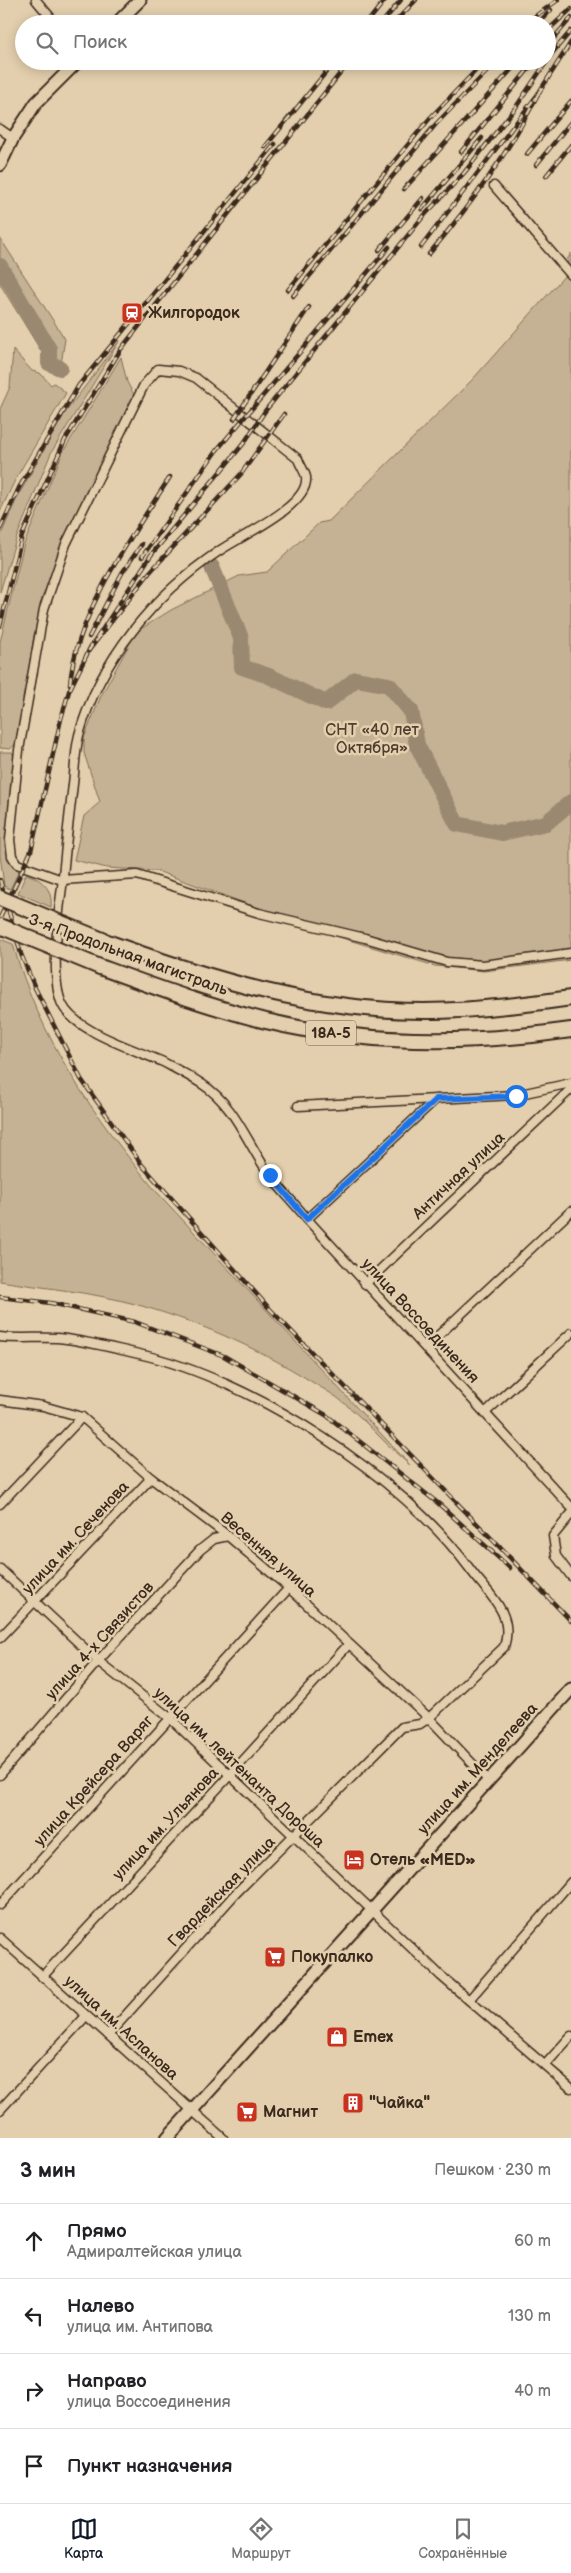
<!DOCTYPE html>
<html lang="ru">
<head>
<meta charset="utf-8">
<style>
	body { margin:0; font-family:"Balsamiq Sans",sans-serif; background:#f2f2f2; color:#202124 }
	.stop { position:absolute; width:15px; height:15px; margin:-11px; border:4px solid #1a73e8; border-radius:50%; background:#fff }
	.stop.end { background:#1a73e8; border-color:#fff; box-shadow:0 1px 5px #0008 }
	.list { margin:0; padding:0; list-style:none }
	h2 { display:flex; justify-content:space-between; align-items:center; height:65px; margin:0; padding:0 20px; font-size:21px }
	h2 small { font-size:16px; font-weight:400; color:#757577 }
	.list li { display:grid; grid-template-columns:32px 1fr auto; gap:15px; align-items:center; box-sizing:border-box; height:75px; padding:0 20px; border-top:1px solid #e0e0e0 }
	.list b { display:block; font-size:19px; white-space:nowrap }
	.list p { margin:0; font-size:16px; white-space:nowrap; color:#757577 }
	.list em { font-size:16px; font-style:normal; color:#757577 }
	.icon { flex:none; width:28px; height:28px; fill:none; stroke:currentColor; stroke-width:2; stroke-linecap:round; stroke-linejoin:round }
	.map { position:relative; flex:none; width:571px; height:2138px; overflow:hidden }
	.search { position:absolute; background:#fff; box-shadow:0 2px 12px #0003; left:15px; right:15px; top:15px; height:55px; display:flex; align-items:center; gap:12px; box-sizing:border-box; padding:0 18px; border-radius:28px; color:#757577; font-size:19px }
	.sheet { height:365px; background:#fff }
	nav { display:flex; justify-content:space-around; align-items:center; box-sizing:border-box; height:70px; border-top:1px solid #e0e0e0; background:#fff; font-size:14px; color:#757577 }
	nav a { display:grid; justify-items:center; gap:2px }
	nav .on { color:#111827 }
	.map>svg:first-child { display:block }
	.green { fill:#c5b193; stroke:#806e58 }
	.lines { fill:none; stroke-linecap:round; stroke-linejoin:round }
	.river { stroke:#9a886f; stroke-width:16 }
	.minor-casing { stroke:#3b2a1e; stroke-width:11 }
	.secondary-casing { stroke:#3b2a1e; stroke-width:15 }
	.trunk-casing { stroke:#3b2a1e; stroke-width:18 }
	.minor { stroke:#e3cfad; stroke-width:8 }
	.secondary { stroke:#e3cfad; stroke-width:11 }
	.trunk { stroke:#e3cfad; stroke-width:14 }
	.rail-casing { stroke:#3b2a1e; stroke-width:4.5 }
	.rail { stroke:#e3cfad; stroke-width:2.5; stroke-dasharray:8; stroke-linecap:butt }
	.trunk-bridge-casing { stroke:#3b2a1e; stroke-width:18; stroke-linecap:butt }
	.trunk-bridge { stroke:#e3cfad; stroke-width:14 }
	.route { stroke:#1a73e8; stroke-width:6 }
	.labels { text-anchor:middle; dominant-baseline:central; stroke-width:5; stroke-linejoin:round; paint-order:stroke }
	.shield { fill:#e3cfad; stroke:#6d5c49; stroke-width:1 }
	.shield-label { font-size:15px; font-weight:bold; fill:#3b2a1e }
	.poi-label { font-size:16px; font-weight:bold; fill:#3b2a1e; stroke:#e3cfad; text-anchor:start }
	.park-label { font-size:16px; fill:#503e30; stroke:#e3cfad }
	.street-label { font-size:16px; fill:#3b2a1e; stroke:#e3cfad }
</style>
</head>
<body>
<div class="map">
<svg width="571" height="2138" viewBox="0 0 571 2138">
	<rect width="100%" height="100%" fill="#e3cfad"/>
	<filter id="ink" filterUnits="userSpaceOnUse"><feTurbulence type="fractalNoise" baseFrequency=".02" numOctaves="2"/><feDisplacementMap in="SourceGraphic" scale="10" xChannelSelector="R" yChannelSelector="G"/><feConvolveMatrix kernelMatrix="1 2 1 2 8 2 1 2 1" color-interpolation-filters="sRGB"/></filter>
	<g filter="url(#ink)">
		<g class="green">
			<polygon points="0,238 65,339 61,364 44,356 0,284"/>
			<polygon points="571,253 571,960 484,971 435,966 329,934 157,871 107,868 74,860 84,816 100,802 84,753 84,738 101,696 136,632 171,610 239,576 267,572 319,523 329,521 473,379 566,274 568,258"/>
			<polygon points="120,340 51,453 16,539 0,592 0,537 18,496 65,413"/>
			<polygon points="13,350 32,371 40,373 51,385 54,383 66,393 16,478 0,512 0,409 10,387"/>
			<polygon points="121,357 127,382 134,395 49,581 34,635 17,743 10,749 0,748 0,642 24,544 63,452"/>
			<path d="M0 752H12L15 760C12 787 0 853 19 871L10 889 4 886 0 855Z"/>
			<path d="M26 874C42 879 53 889 51 907L18 893Z"/>
			<path d="M0 939 13 944C39 1037 94 1117 155 1190L410 1465C386 1446 368 1422 344 1403 334 1394 321 1388 309 1380 254 1346 194 1320 131 1303 89 1292 44 1288 0 1281Z"/>
		</g>
		<g class="lines">
			<g class="river">
				<polyline points="0,266 49,349 49,363 60,368"/>
				<polyline points="212,567 241,638 242,667 269,676 326,703 356,679 389,685 411,711 417,745 457,824 502,833 546,823 571,802"/>
			</g>
			<g class="minor-casing">
				<g id="minor">
					<polyline points="36,0 56,24"/>
					<polyline points="0,129 13,138"/>
					<polyline points="494,186 571,275"/>
					<path d="M571 953 483 965 447 962 365 938 259 913 137 875 62 880 17 864 12 856 10 840 19 750 44 609 66 544 144 385 158 369 179 371 196 378 298 459C300 465 305 472 306 477 310 506 240 536 219 551 155 594 100 659 79 735 75 751 75 768 73 784 69 818 65 853 62 887 58 916 50 978 62 1004 75 1032 137 1050 163 1062 176 1069 190 1076 202 1084 235 1105 247 1143 269 1174 280 1189 295 1204 307 1219L571 1507"/>
					<polyline points="298,1106 516,1095 571,1083"/>
					<polyline points="307,1219 436,1099"/>
					<polyline points="365,1284 571,1089"/>
					<path d="M0 1337C19 1339 38 1337 57 1338 83 1340 112 1348 139 1354 251 1379 402 1476 470 1569 488 1594 515 1613 504 1647L429 1718 420 1724 402 1727 236 1893 108 2035"/>
					<polyline points="426,1347 571,1211"/>
					<polyline points="0,1400 43,1406 82,1417 151,1478 228,1536 289,1588 429,1718 489,1781"/>
					<polyline points="486,1412 571,1333"/>
					<polyline points="0,1504 82,1417"/>
					<polyline points="571,1514 553,1536 556,1556 571,1576"/>
					<polyline points="0,1569 98,1661 170,1718 441,1976 571,2088"/>
					<polyline points="0,1638 151,1478"/>
					<polyline points="0,1775 98,1661 200,1550 214,1539 228,1536"/>
					<polyline points="0,1905 289,1588"/>
					<polyline points="0,1938 223,2138"/>
					<polyline points="42,1977 230,1775 348,1645"/>
					<polyline points="469,2000 571,1882"/>
					<polyline points="546,2064 571,2036"/>
					<polyline points="0,2110 86,2016"/>
				</g>
			</g>
			<g class="secondary-casing">
				<g id="secondary">
					<polyline points="116,24 140,0"/>
					<polyline points="0,165 13,138 36,103 78,61"/>
					<polyline points="167,2138 571,1689"/>
				</g>
			</g>
			<g class="trunk-casing">
				<g id="trunk">
					<path d="M110 943C211 979 314 1011 424 1011 472 1011 523 1005 571 998"/>
					<path d="M100 967C155 987 209 1007 266 1021 366 1045 469 1045 571 1030"/>
				</g>
			</g>
			<use href="#minor" class="minor"/>
			<use href="#secondary" class="secondary"/>
			<use href="#trunk" class="trunk"/>
			<g class="rail-casing">
				<g id="rail">
					<polyline points="366,24 385,0"/>
					<polyline points="381,24 401,0"/>
					<polyline points="393,24 416,0"/>
					<polyline points="524,24 558,0"/>
					<polyline points="537,24 551,10"/>
					<polyline points="547,31 571,9"/>
					<polyline points="547,46 571,18"/>
					<polyline points="547,59 571,31"/>
					<polyline points="538,94 571,42"/>
					<polyline points="265,147 335,61"/>
					<polyline points="461,152 535,61"/>
					<polyline points="527,154 571,101"/>
					<polyline points="536,165 571,122"/>
					<polyline points="546,176 571,145"/>
					<polyline points="404,189 519,61"/>
					<polyline points="422,209 482,138"/>
					<path d="M421 247 538 94C508 154 472 203 429 254"/>
					<polyline points="379,250 423,198"/>
					<polyline points="288,290 430,118 485,61"/>
					<polyline points="293,296 436,124 497,61"/>
					<polyline points="284,414 241,474 150,572 89,650 151,555 244,443 265,411 422,218 464,173 516,107 547,61"/>
					<polyline points="234,419 309,307"/>
					<polyline points="0,529 19,488 79,385 275,144"/>
					<polyline points="142,557 216,451 389,247"/>
					<polyline points="0,626 22,536 65,440 121,349 350,61"/>
					<polyline points="89,637 122,573 142,544"/>
					<path d="M70 684C76 613 132 536 170 477"/>
					<polyline points="0,880 21,954 35,988 81,1079 142,1165 268,1307 571,1621"/>
					<polyline points="0,918 31,851 61,719 69,691 92,644"/>
					<polyline points="0,1297 51,1303 135,1322 224,1356 326,1415 439,1504 510,1568"/>
				</g>
			</g>
			<use href="#rail" class="rail"/>
			<g class="trunk-bridge-casing">
				<g id="trunk-bridge">
					<polyline points="0,898 110,943"/>
					<polyline points="0,926 100,967"/>
				</g>
			</g>
			<use href="#trunk-bridge" class="trunk-bridge"/>
		</g>
	</g>
	<g class="lines" filter="url(#ink)">
		<polyline class="route" points="270,1175 307,1219 436,1099 516,1096"/>
	</g>
	<defs>
		<g id="station-square" transform="scale(1.125)"><rect x="-9" y="-9" width="18" height="18" rx="4" fill="#c8321e" stroke="#e3cfad"/><path d="M-3-6H3Q5-6 5-4V2Q5 4 3 4L4.5 6H3L1.5 4h-3L-3 6H-4.5L-3 4Q-5 4-5 2V-4Q-5-6-3-6ZM-3.5-4v3h7v-3ZM-3.5 1v1.5H-2V1ZM2 1v1.5H3.5V1Z" fill="#fff"/></g>
		<g id="hotel-square" transform="scale(1.125)"><rect x="-9" y="-9" width="18" height="18" rx="4" fill="#c8321e" stroke="#e3cfad"/><path d="M-6-4.5h1.5V1H6V5H4.5V3h-9V5H-6ZM-4 0a1.8 1.8 0 1 1 3.6 0ZM.5 0V-2.5h3Q6-2.5 6 0Z" fill="#fff"/></g>
		<g id="supermarket-square" transform="scale(1.125)"><rect x="-9" y="-9" width="18" height="18" rx="4" fill="#c8321e" stroke="#e3cfad"/><path d="M-6-5.5h2.5l.6 2H6L4.5 2H-2.5L-4.4-4H-6ZM-1.5 3.2a1.3 1.3 0 1 0 .1 0ZM3 3.2a1.3 1.3 0 1 0 .1 0Z" fill="#fff"/></g>
		<g id="shop-square" transform="scale(1.125)"><rect x="-9" y="-9" width="18" height="18" rx="4" fill="#c8321e" stroke="#e3cfad"/><path d="M-5-2.5h2.3a2.7 3.5 0 0 1 5.4 0H5L5.5 6h-11ZM-1.5-2.5h3a1.5 2.3 0 0 0-3 0Z" fill="#fff"/></g>
		<g id="building-square" transform="scale(1.125)"><rect x="-9" y="-9" width="18" height="18" rx="4" fill="#c8321e" stroke="#e3cfad"/><path d="M-4-6H4V6H1V3H-1V6H-4ZM-2.5-4.3h1.7v1.8h-1.7ZM.8-4.3h1.7v1.8H.8ZM-2.5-1h1.7V.8h-1.7ZM.8-1h1.7V.8H.8Z" fill="#fff"/></g>
	</defs>
	<g fill-rule="evenodd">
		<use href="#station-square" x="132" y="313"/>
		<use href="#hotel-square" x="354" y="1860"/>
		<use href="#supermarket-square" x="275" y="1957"/>
		<use href="#shop-square" x="337" y="2037"/>
		<use href="#building-square" x="353" y="2103"/>
		<use href="#supermarket-square" x="247" y="2112"/>
	</g>
	<g class="labels">
		<rect class="shield" x="306" y="1020.5" width="50" height="25" rx="4"/>
		<g class="shield-label">
			<text x="331" y="1033">18А-5</text>
		</g>
		<g class="poi-label">
			<text x="148" y="313">Жилгородок</text>
			<text x="370" y="1860">Отель «MED»</text>
			<text x="291" y="1957">Покупалко</text>
			<text x="353" y="2037">Emex</text>
			<text x="369" y="2103">"Чайка"</text>
			<text x="263" y="2112">Магнит</text>
		</g>
		<g class="park-label">
			<text x="372" y="730">СНТ «40 лет<tspan x="372" dy="18">Октября»</tspan></text>
		</g>
		<g class="street-label">
			<text transform="translate(128 955) rotate(20)">3-я Продольная магистраль</text>
			<text transform="translate(459 1176) rotate(-43)">Античная улица</text>
			<text transform="translate(420 1321) rotate(47)">улица Воссоединения</text>
			<text transform="translate(76 1538) rotate(-47)">улица им. Сеченова</text>
			<text transform="translate(268 1555) rotate(41)">Весенняя улица</text>
			<text transform="translate(100 1641) rotate(-48)">улица 4-х Связистов</text>
			<text transform="translate(239 1768) rotate(43)">улица им. лейтенанта Дороша</text>
			<text transform="translate(478 1769) rotate(-48)">улица им. Менделеева</text>
			<text transform="translate(94 1781) rotate(-48)">улица Крейсера Варяг</text>
			<text transform="translate(166 1824) rotate(-47)">улица им. Ульянова</text>
			<text transform="translate(222 1892) rotate(-46)">Гвардейская улица</text>
			<text transform="translate(121 2028) rotate(42)">улица им. Асланова</text>
		</g>
	</g>
</svg>
<div class="stop" style="left:516px;top:1096px"></div>
<div class="stop end" style="left:270px;top:1175px"></div>
<div class="search"><svg class="icon" aria-label="search" viewBox="0 0 24 24"><circle cx="10" cy="10" r="6"/><path d="M15 15l6 6"/></svg>Поиск</div>
</div>
<section class="sheet">
<h2>3 мин<small>Пешком · 230 m</small></h2>
<ul class="list">
<li><svg class="icon" aria-label="ahead" viewBox="0 0 24 24"><path d="M12 20V5M6 11l6-6 6 6"/></svg><div><b>Прямо</b><p>Адмиралтейская улица</p></div><em>60 m</em></li>
<li><svg class="icon" aria-label="left" viewBox="0 0 24 24"><path d="M17 20v-9H6M10 6l-5 5 5 5"/></svg><div><b>Налево</b><p>улица им. Антипова</p></div><em>130 m</em></li>
<li><svg class="icon" aria-label="right" viewBox="0 0 24 24"><path d="M7 20v-9h11M14 6l5 5-5 5"/></svg><div><b>Направо</b><p>улица Воссоединения</p></div><em>40 m</em></li>
<li><svg class="icon" aria-label="arrive" viewBox="0 0 24 24"><path d="M6 21V4h12l-3 4 3 4H6"/></svg><div><b>Пункт назначения</b></div></li>
</ul>
</section>
<nav>
<a class="on"><svg class="icon" aria-label="map" viewBox="0 0 24 24"><path d="M3 6l6-2 6 2 6-2v14l-6 2-6-2-6 2zM9 4v14M15 6v14"/></svg>Карта</a>
<a><svg class="icon" aria-label="directions" viewBox="0 0 24 24"><path d="M12 3l9 9-9 9-9-9zM9 14v-3h6M13 9l2 2-2 2"/></svg>Маршрут</a>
<a><svg class="icon" aria-label="saved" viewBox="0 0 24 24"><path d="M7 4h10v16l-5-4-5 4z"/></svg>Сохранённые</a>
</nav>
</body>
</html>
